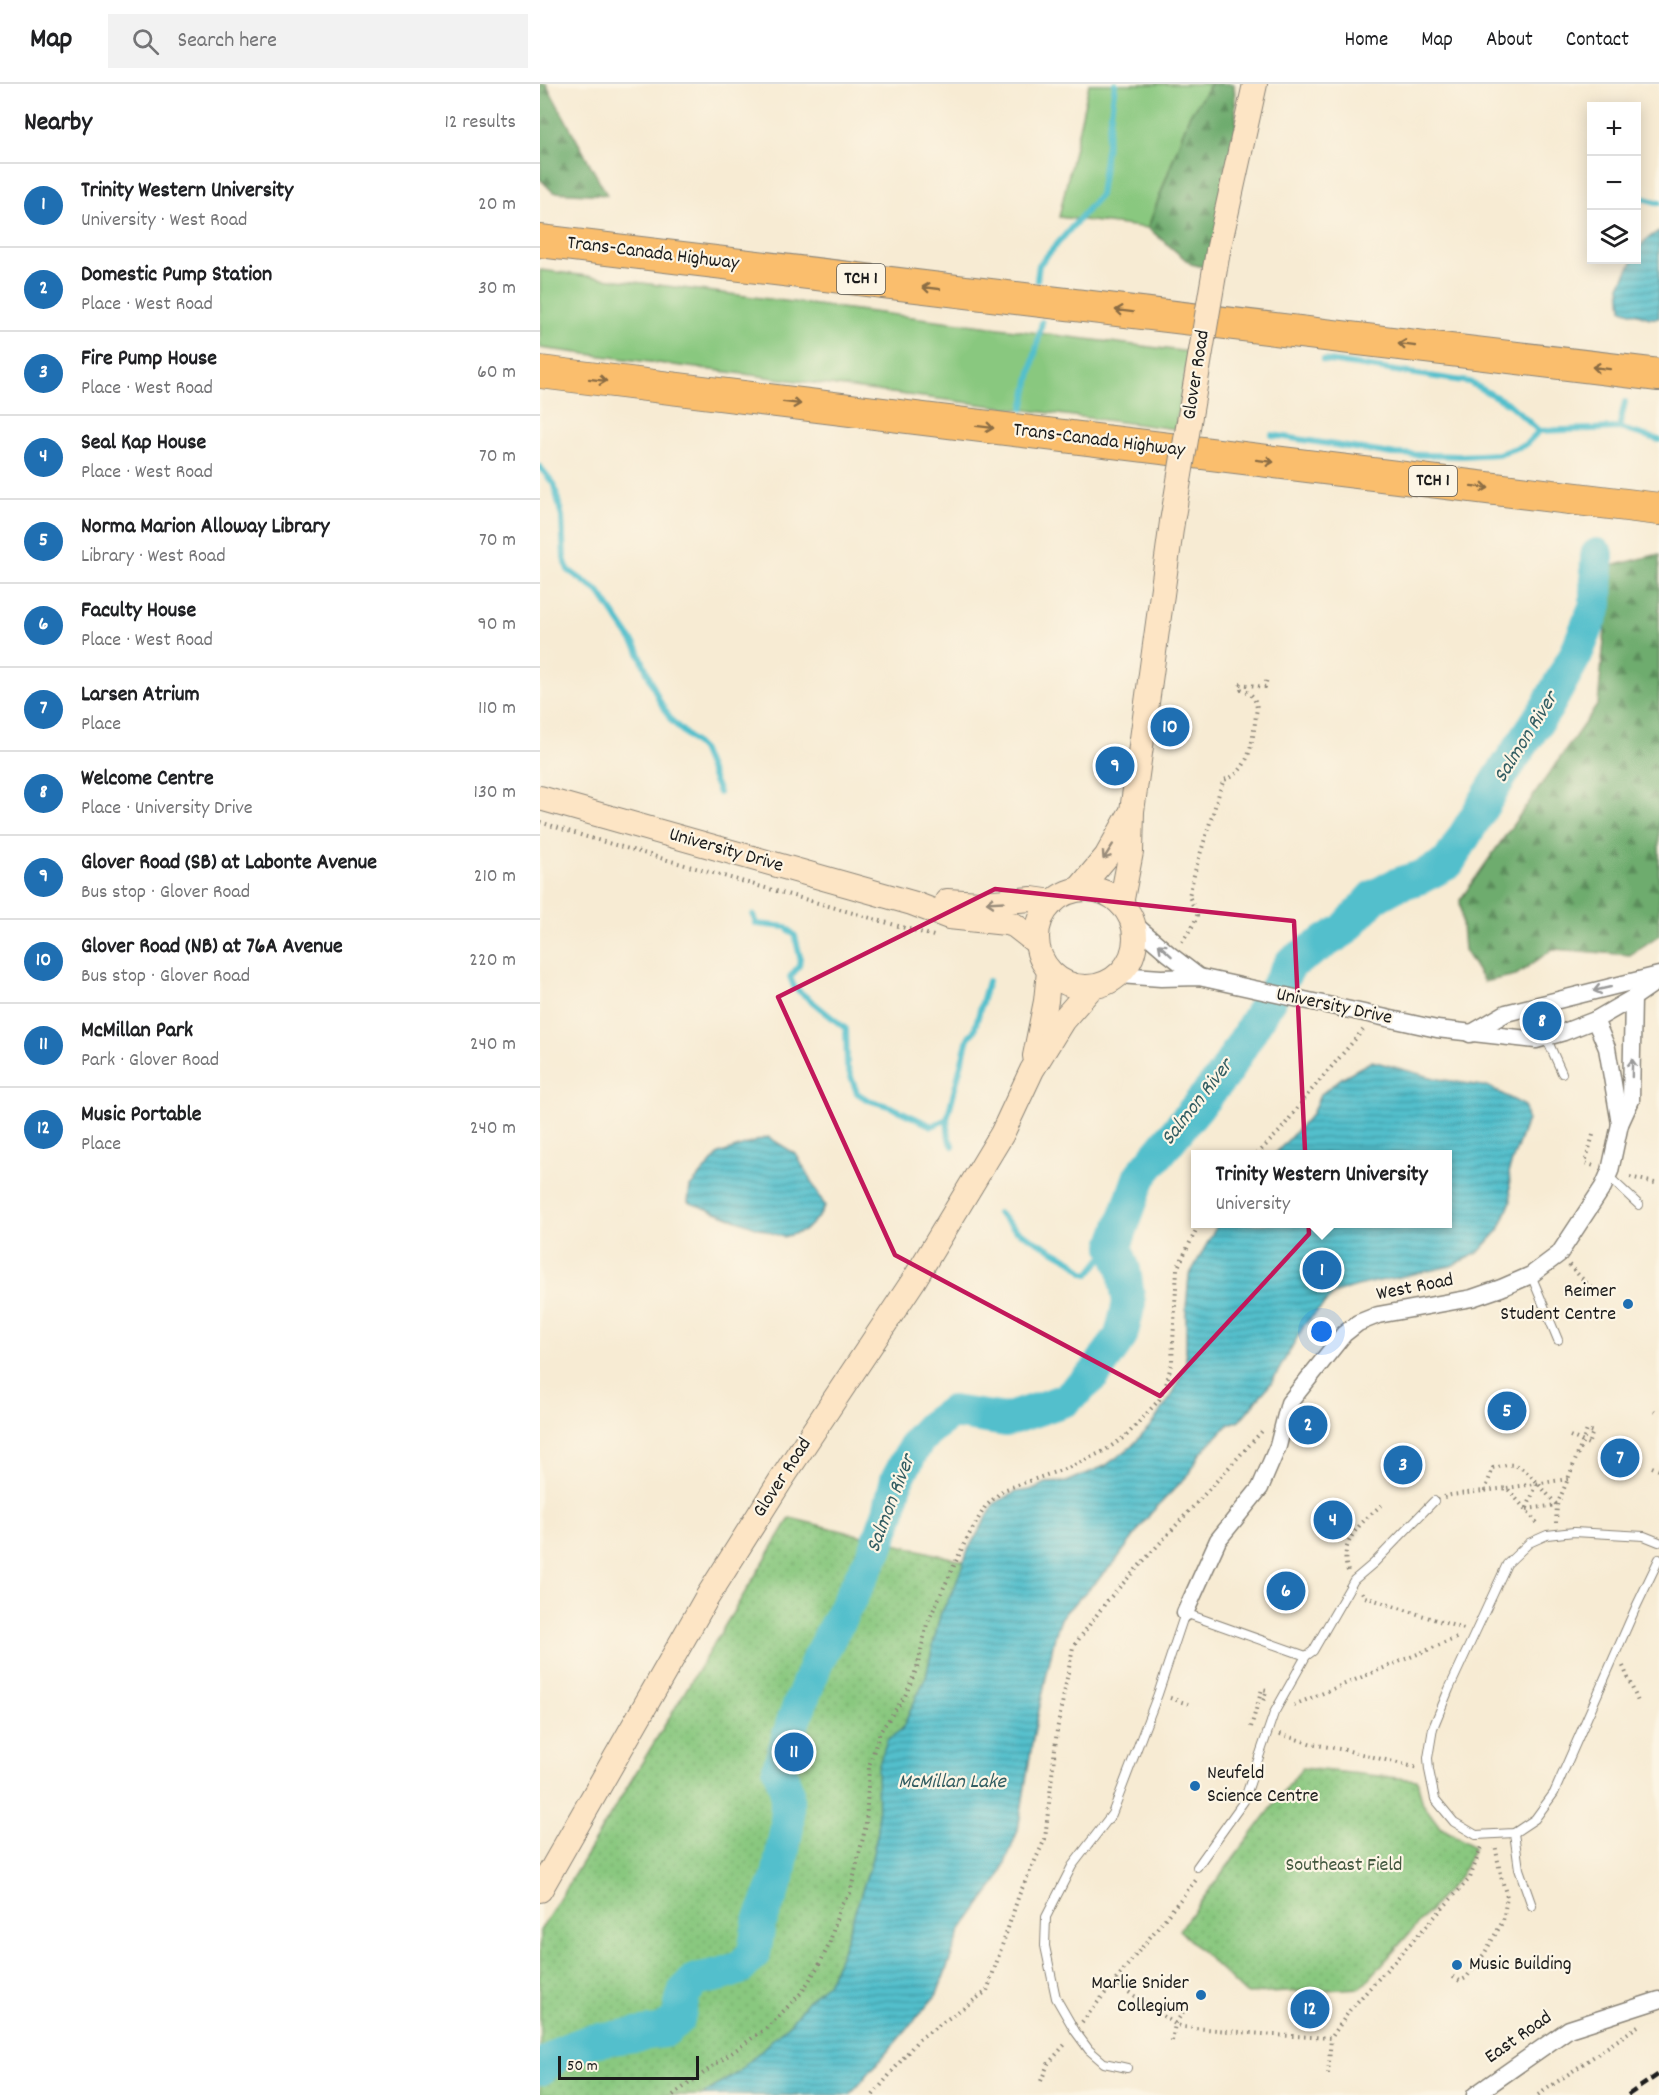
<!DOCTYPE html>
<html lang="en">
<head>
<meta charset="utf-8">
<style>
	body { margin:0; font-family:Dekko,sans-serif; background:#f2f2f2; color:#202124 }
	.controls { position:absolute; right:18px; top:18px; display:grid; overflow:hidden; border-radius:0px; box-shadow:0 3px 15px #0003 }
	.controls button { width:54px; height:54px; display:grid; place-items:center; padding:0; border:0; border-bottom:2px solid #e0e0e0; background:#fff; color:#202124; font:30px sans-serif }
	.scale { position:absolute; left:18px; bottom:15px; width:141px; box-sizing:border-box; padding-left:6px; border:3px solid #1c1c1c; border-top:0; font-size:16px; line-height:21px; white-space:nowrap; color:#1c1c1c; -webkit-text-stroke:4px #fcf5e5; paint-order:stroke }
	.you { position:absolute; left:782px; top:1248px; width:21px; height:21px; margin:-15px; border:4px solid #fff; border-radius:50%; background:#1a73e8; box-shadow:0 0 0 9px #1a73e833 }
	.badge { display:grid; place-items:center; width:39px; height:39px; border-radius:50%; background:#1f6fb2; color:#fff; font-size:20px; font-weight:700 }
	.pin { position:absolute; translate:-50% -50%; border:3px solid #fff; box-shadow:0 2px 6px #0006 }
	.popup { position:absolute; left:651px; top:1066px; width:261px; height:78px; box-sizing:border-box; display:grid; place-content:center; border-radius:0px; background:#fff; filter:drop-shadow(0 2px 4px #0005); font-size:20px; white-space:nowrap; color:#757577 }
	.popup b { font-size:22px; color:#202124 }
	.popup::after { content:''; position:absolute; left:50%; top:100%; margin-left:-12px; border:12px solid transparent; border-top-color:#fff }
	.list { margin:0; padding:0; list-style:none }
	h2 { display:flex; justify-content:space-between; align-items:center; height:78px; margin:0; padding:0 24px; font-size:26px }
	h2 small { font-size:20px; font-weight:400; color:#757577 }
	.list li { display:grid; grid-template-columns:39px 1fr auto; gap:18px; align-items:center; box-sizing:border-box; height:84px; padding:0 24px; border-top:2px solid #e0e0e0 }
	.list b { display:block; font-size:22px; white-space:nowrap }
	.list p { margin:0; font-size:20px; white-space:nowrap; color:#757577 }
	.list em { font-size:20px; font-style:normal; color:#757577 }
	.icon { flex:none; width:33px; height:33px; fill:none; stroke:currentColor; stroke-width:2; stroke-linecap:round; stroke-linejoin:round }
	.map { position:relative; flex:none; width:1119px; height:2011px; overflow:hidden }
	header { display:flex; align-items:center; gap:36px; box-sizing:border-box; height:84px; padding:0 30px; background:#fff; border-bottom:2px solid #e0e0e0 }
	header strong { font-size:28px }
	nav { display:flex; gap:33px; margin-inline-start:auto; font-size:21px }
	.search { width:420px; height:54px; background:#f2f2f2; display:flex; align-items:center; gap:15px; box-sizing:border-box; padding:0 21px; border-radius:0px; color:#757577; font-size:22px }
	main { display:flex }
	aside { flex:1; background:#fff }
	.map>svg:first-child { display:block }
	.green { fill:#89c87f; stroke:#52724e; stroke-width:1.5 }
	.forest { fill:url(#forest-firs); stroke:#456445; stroke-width:1.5 }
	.park { fill:url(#park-dots); stroke:#52724e; stroke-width:1.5 }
	.water { fill:url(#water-rules); stroke:#376e74; stroke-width:1.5 }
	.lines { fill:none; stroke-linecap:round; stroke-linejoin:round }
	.stream { stroke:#52bfcc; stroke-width:6 }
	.river { stroke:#52bfcc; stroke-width:34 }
	.lane-casing { stroke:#8a8478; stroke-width:10 }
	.street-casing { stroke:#8a8478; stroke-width:19 }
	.secondary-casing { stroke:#8a8478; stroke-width:26 }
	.highway-casing { stroke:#8a8478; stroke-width:34 }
	.path { stroke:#8a8478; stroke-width:4; stroke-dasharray:1.5 4.5; stroke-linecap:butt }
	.lane { stroke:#fff; stroke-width:8 }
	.street { stroke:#fff; stroke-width:16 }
	.secondary { stroke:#fde5c5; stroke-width:24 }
	.highway { stroke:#fabe6d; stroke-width:32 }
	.rail { stroke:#1c1c1c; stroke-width:4.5; stroke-dasharray:9 4.5; stroke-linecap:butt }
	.secondary-bridge-casing { stroke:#8a8478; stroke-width:26; stroke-linecap:butt }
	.secondary-bridge { stroke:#fde5c5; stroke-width:24 }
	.oneway { stroke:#8b6d44 }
	.oneway2 { stroke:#988b79 }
	.oneway3 { stroke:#999 }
	.marked { fill:none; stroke:#c2185b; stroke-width:4.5; stroke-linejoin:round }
	.poi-dot { fill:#1f6fb2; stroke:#fcf5e5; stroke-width:2 }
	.labels { text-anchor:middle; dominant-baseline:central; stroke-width:4.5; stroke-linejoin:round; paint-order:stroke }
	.shield { fill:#fcf5e5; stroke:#5f5d58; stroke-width:1.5 }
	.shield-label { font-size:18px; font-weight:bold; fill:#1c1c1c }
	.street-label { font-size:20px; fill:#1c1c1c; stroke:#fcf5e5 }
	.poi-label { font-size:20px; fill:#1c1c1c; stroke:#fcf5e5; text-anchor:end }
	.park-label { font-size:20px; fill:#42583f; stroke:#fcf5e5 }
	.water-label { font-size:21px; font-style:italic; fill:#325d62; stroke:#fcf5e5 }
</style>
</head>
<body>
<header>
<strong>Map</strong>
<div class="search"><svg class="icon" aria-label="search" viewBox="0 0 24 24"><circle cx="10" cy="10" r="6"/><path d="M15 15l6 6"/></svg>Search here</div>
<nav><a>Home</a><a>Map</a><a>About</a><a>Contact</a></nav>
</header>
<main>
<aside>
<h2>Nearby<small>12 results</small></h2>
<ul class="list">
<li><span class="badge">1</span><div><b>Trinity Western University</b><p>University · West Road</p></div><em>20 m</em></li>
<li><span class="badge">2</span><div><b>Domestic Pump Station</b><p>Place · West Road</p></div><em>30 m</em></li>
<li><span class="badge">3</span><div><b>Fire Pump House</b><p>Place · West Road</p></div><em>60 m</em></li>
<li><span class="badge">4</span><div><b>Seal Kap House</b><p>Place · West Road</p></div><em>70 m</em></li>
<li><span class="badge">5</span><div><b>Norma Marion Alloway Library</b><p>Library · West Road</p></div><em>70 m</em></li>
<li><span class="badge">6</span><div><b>Faculty House</b><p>Place · West Road</p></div><em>90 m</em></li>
<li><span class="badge">7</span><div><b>Larsen Atrium</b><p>Place</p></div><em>110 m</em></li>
<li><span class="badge">8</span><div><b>Welcome Centre</b><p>Place · University Drive</p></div><em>130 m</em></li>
<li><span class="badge">9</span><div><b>Glover Road (SB) at Labonte Avenue</b><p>Bus stop · Glover Road</p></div><em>210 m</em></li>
<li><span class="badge">10</span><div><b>Glover Road (NB) at 76A Avenue</b><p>Bus stop · Glover Road</p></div><em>220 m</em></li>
<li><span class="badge">11</span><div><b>McMillan Park</b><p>Park · Glover Road</p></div><em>240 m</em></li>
<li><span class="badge">12</span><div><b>Music Portable</b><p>Place</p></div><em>240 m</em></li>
</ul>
</aside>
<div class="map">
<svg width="1119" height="2011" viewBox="0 0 1119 2011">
	<defs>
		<pattern id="forest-firs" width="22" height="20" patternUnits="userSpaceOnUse" patternTransform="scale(1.5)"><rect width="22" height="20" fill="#6eac6e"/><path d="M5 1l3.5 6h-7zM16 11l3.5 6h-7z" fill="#5a8b5a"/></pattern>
		<pattern id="park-dots" width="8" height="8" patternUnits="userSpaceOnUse" patternTransform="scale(1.5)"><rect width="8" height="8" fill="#89c87f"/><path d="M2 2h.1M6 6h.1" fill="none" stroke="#76ab6d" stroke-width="1.8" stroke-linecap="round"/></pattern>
		<pattern id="water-rules" width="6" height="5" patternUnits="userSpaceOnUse" patternTransform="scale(1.5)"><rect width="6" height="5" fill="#52bfcc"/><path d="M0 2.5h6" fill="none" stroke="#439aa5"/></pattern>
	</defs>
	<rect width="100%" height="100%" fill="#fcf5e5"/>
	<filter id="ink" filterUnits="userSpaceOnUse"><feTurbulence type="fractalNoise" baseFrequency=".0167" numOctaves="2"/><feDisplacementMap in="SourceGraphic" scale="12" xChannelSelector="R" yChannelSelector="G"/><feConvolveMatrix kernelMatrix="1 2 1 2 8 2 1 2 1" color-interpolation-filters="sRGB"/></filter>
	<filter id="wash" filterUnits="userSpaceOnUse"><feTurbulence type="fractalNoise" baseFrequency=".008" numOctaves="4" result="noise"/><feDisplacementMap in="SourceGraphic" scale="24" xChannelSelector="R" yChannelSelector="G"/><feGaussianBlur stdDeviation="1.35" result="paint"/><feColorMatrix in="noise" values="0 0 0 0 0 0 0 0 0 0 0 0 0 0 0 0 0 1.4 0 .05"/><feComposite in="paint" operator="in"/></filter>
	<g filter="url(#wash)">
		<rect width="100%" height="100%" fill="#f7ebd3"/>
		<g class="green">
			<polygon points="549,0 671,0 649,32 608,144 519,133"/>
			<polygon points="0,186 649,268 635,345 0,264"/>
		</g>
		<g class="forest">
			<polygon points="0,0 6,0 67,111 13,108 0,95"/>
			<polygon points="671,0 694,0 697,45 676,186 651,180 608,144 649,32"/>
			<polygon points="1115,471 1119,471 1119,851 1090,871 1013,865 976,891 944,898 924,866 920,816 1058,620 1071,482"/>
		</g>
		<g class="park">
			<polygon points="250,1434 472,1489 265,2011 0,2011 0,1847"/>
			<polygon points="762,1684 877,1696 883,1720 900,1743 934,1763 921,1791 821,1904 706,1910 639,1846"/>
		</g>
		<g class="water">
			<path d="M1119 147V234H1110L1082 225 1080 202 1093 176H1096C1096 161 1108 154 1119 147Z"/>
			<polygon points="832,977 898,995 949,1003 985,1022 987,1036 969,1086 971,1117 959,1146 938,1169 911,1182 817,1202 795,1209 765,1240 732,1298 700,1336 689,1340 659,1371 650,1389 611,1429 575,1478 522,1532 515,1552 493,1654 478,1746 459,1795 421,1846 397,1910 310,2011 162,2011 197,1989 251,1938 268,1916 288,1899 302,1867 330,1782 338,1747 337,1686 347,1656 362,1645 386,1592 400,1531 414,1505 428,1466 455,1419 476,1408 495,1405 506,1399 526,1398 565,1382 591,1363 612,1340 633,1310 646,1278 646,1224 649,1192 678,1140 908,1140 908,1070 735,1070 772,1030 780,1011 803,993"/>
			<polygon points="228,1053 256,1070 285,1122 280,1131 264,1147 243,1153 148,1118 150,1103 179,1070"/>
		</g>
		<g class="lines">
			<g class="stream">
				<polyline points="1096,112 1119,119"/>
				<polyline points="497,196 499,181 560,111 575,0"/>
				<polyline points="783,276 929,298 969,320 999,347"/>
				<polyline points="483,325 502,238"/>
				<polyline points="1079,344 1085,318"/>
				<polyline points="732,351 852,370 920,372 958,370 985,361 999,347 1079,344 1119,356"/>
				<polyline points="0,383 14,400 22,433 24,474 28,486 59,508 97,564 119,616 131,636 161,665 179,709"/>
				<polyline points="213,831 216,840 246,843 255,852 260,873 259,882 250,893 254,903 306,945 307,982 317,1009 328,1016 351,1023 392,1042 407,1035 409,1055 413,1062"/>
				<polyline points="407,1035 428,954 434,947 448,897"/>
				<polyline points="458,1129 476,1146 532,1177 544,1189 549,1190 560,1176 575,1162"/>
			</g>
			<polyline class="river" points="0,1985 24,1967 51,1957 124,1947 138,1935 144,1908 156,1896 183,1890 200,1884 214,1869 219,1840 238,1794 247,1742 247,1708 239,1684 254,1635 278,1575 336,1465 349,1428 357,1395 377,1358 391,1343 412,1328 466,1336 525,1316 553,1292 581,1252 589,1219 584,1186 575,1162 600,1092 685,989 751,879 804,846 834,813 856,801 881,793 908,779 960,693 1007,623 1036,570 1056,521 1057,471"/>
		</g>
	</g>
	<g filter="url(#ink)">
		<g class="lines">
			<g class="lane-casing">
				<g id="lane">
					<polyline points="1006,953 1022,989"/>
					<polyline points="1068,1092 1099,1121"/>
					<polyline points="991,1191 1018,1256"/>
					<polyline points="1119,1458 1104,1452 1034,1448 1007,1451 989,1459 967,1480 909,1605 893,1644 888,1674 889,1686 895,1715 914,1738 936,1751 974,1749 995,1735 1014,1709 1096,1523 1119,1475"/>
					<polyline points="974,1749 979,1785 992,1822"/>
					<polyline points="657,1783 704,1717 734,1629 766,1572 773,1567 814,1496 834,1479 894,1417"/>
					<polyline points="587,1984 564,1979 549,1966 535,1947 516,1914 505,1862 506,1833 532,1782 572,1730 618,1610 645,1529 766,1572"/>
				</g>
			</g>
			<g class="street-casing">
				<g id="street">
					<polyline points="593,839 629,870 659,893"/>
					<polyline points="579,891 621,894 659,893 897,945 996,956 1024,948 1055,936 1093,914 1119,896"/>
					<polyline points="1055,936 1067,964 1080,1040"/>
					<polyline points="930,950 966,929 1119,891"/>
					<polyline points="645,1529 678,1456 720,1404 738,1362 749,1319 804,1250 818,1239 838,1231 932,1214 961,1204 991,1191 1019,1170 1063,1103 1070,1087 1080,1040 1091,1016 1093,914"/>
					<polyline points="935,2011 1029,1945 1119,1916"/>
				</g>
			</g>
			<g class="secondary-casing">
				<g id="secondary">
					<polyline points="678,167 715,0"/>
					<polyline points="0,714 372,819 409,833 466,839 474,841 497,859"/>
					<circle cx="546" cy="854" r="49"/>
					<polyline points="539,805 566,773 589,732"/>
					<polyline points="407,817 440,819 492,815 513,818"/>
					<polyline points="581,820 591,768 592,727 632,438"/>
					<polyline points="495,972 506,917 509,887"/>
					<polyline points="0,1806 166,1515 241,1396 374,1196 462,1050 492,986 523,936 551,904"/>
				</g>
			</g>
			<g class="highway-casing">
				<g id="highway">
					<polyline points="0,157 1119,291"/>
					<polyline points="0,288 1119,425"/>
				</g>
			</g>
			<g class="path">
				<polyline points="700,600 725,603 727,594"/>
				<polyline points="0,738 47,753 397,853"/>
				<path d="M642 858 654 840 657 831 649 812 655 787 681 703 684 696C713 688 713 648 717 624 715 613 711 609 701 605L700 600"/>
				<polyline points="1053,1051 1045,1079 1054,1082"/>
				<polyline points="717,1070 740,1047 769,1009 823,946"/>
				<polyline points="1090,1093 1119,1100"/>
				<polyline points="1029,1181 1060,1213"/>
				<polyline points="1114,1327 1119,1329"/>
				<polyline points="1030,1352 1051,1361"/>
				<polyline points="1112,1383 1119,1386"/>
				<polyline points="967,1404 1028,1395"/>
				<path d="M945 1407 953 1384C960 1383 966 1380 973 1381 988 1383 1006 1410 1017 1421"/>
				<polyline points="904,1413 911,1411 967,1404 999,1441"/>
				<polyline points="987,1424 997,1399"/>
				<polyline points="987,1425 1017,1421"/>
				<polyline points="1016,1439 1017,1421 1028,1395 1047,1346 1053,1348 1048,1360"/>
				<path d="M808 1487C797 1457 824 1436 844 1419"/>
				<polyline points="822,1508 825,1513 924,1545"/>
				<polyline points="1083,1582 1099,1620"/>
				<polyline points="630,1614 648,1620"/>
				<polyline points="754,1621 919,1553"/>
				<polyline points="711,1643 722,1605 727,1606 722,1620"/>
				<polyline points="740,1650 772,1660 805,1666 878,1684"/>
				<polyline points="913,1893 920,1897 926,1894 944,1870 963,1837 967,1813 960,1789 955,1760"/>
				<polyline points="574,1898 635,1940 643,1943 734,1951 791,1954 810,1926 930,1794 941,1763"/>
				<polyline points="542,1938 656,1796"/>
				<polyline points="632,1957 635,1940 648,1921"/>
				<polyline points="788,1990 791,1954"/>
				<polyline points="501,1997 508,1980 527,1958"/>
				<polyline points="133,2011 229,1942 262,1908 280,1879 289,1861 300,1822 310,1809 326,1741 329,1682 340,1648 365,1612 377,1584 387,1540 425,1458 445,1423 463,1406 530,1383 564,1367 586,1352 619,1316 626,1301 632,1277 637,1185 659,1140"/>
				<polyline points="333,2011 378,1956 447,1907 479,1811 505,1755 517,1646 533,1563 567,1517 724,1345"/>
				<polyline points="998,2011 1098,1942"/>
			</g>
			<use href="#lane" class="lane"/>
			<use href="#street" class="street"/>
			<use href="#secondary" class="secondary"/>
			<use href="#highway" class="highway"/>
			<polyline class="rail" points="1088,2011 1119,1990"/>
			<g class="secondary-bridge-casing">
				<polyline id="secondary-bridge" points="632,438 678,167"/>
			</g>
			<use href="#secondary-bridge" class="secondary-bridge"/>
		</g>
		<defs><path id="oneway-shaft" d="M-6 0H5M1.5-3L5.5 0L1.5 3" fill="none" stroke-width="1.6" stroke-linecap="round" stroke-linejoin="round" transform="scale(1.5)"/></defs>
		<g class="oneway">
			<use href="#oneway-shaft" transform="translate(391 204) rotate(-173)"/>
			<use href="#oneway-shaft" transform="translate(584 227) rotate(-173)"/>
			<use href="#oneway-shaft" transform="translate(867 261) rotate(-173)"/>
			<use href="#oneway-shaft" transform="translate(1061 284) rotate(-173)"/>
			<use href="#oneway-shaft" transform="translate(58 296) rotate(7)"/>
			<use href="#oneway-shaft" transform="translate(252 319) rotate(7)"/>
			<use href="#oneway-shaft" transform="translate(445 343) rotate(7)"/>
			<use href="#oneway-shaft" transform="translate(725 377) rotate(7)"/>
			<use href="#oneway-shaft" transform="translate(940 403) rotate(7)"/>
		</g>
		<g class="oneway2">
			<use href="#oneway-shaft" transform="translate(568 768) rotate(123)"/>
			<use href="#oneway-shaft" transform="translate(455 818) rotate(177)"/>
		</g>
		<g class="oneway3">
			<use href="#oneway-shaft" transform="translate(625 866) rotate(-137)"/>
			<use href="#oneway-shaft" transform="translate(1062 905) rotate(167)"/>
			<use href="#oneway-shaft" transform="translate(1092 984) rotate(-89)"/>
		</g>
	</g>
	<path class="marked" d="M455 805 754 837 769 1150 620 1312 355 1171 238 913Z"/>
	<g class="poi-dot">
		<circle cx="1088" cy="1220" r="6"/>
		<circle cx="655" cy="1702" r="6"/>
		<circle cx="917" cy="1881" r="6"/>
		<circle cx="661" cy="1911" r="6"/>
	</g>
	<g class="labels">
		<g class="shield">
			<rect x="297" y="180" width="48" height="30" rx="4.5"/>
			<rect x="869" y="382" width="48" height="30" rx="4.5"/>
		</g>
		<g class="shield-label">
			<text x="321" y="195">TCH 1</text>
			<text x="893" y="397">TCH 1</text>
		</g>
		<g class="street-label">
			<text transform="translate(113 170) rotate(7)">Trans-Canada Highway</text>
			<text transform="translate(657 291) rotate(-81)">Glover Road</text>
			<text transform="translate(559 357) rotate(7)">Trans-Canada Highway</text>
			<text transform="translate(186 767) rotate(16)">University Drive</text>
			<text transform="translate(794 923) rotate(12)">University Drive</text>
			<text transform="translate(875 1204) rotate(-11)">West Road</text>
			<text transform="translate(243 1394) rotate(-57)">Glover Road</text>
			<text transform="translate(979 1954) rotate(-35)">East Road</text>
		</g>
		<g class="poi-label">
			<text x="1076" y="1208">Reimer<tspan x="1076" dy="23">Student Centre</tspan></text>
			<text x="667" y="1690" text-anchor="start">Neufeld<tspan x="667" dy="23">Science Centre</tspan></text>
			<text x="929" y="1881" text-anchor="start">Music Building</text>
			<text x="649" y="1900">Marlie Snider<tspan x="649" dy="23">Collegium</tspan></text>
		</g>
		<g class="park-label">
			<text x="804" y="1782">Southeast Field</text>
		</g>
		<g class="water-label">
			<text transform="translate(987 654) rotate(-58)">Salmon River</text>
			<text transform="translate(658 1019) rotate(-52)">Salmon River</text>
			<text transform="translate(352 1420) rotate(-69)">Salmon River</text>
			<text x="412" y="1699">McMillan Lake</text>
		</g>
	</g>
</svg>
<div class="controls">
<button>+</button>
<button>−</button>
<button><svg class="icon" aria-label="layers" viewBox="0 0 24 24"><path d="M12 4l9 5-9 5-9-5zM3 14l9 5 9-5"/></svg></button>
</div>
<div class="scale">50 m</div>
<div class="you"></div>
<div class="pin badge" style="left:782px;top:1186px">1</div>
<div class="popup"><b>Trinity Western University</b>University</div>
<div class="pin badge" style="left:768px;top:1341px">2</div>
<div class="pin badge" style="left:863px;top:1381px">3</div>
<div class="pin badge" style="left:793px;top:1436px">4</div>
<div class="pin badge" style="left:967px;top:1327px">5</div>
<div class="pin badge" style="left:746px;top:1507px">6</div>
<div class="pin badge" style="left:1080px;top:1374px">7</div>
<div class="pin badge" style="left:1002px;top:937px">8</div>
<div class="pin badge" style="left:575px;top:682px">9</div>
<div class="pin badge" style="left:630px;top:643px">10</div>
<div class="pin badge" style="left:254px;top:1668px">11</div>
<div class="pin badge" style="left:770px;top:1925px">12</div>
</div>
</main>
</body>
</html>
